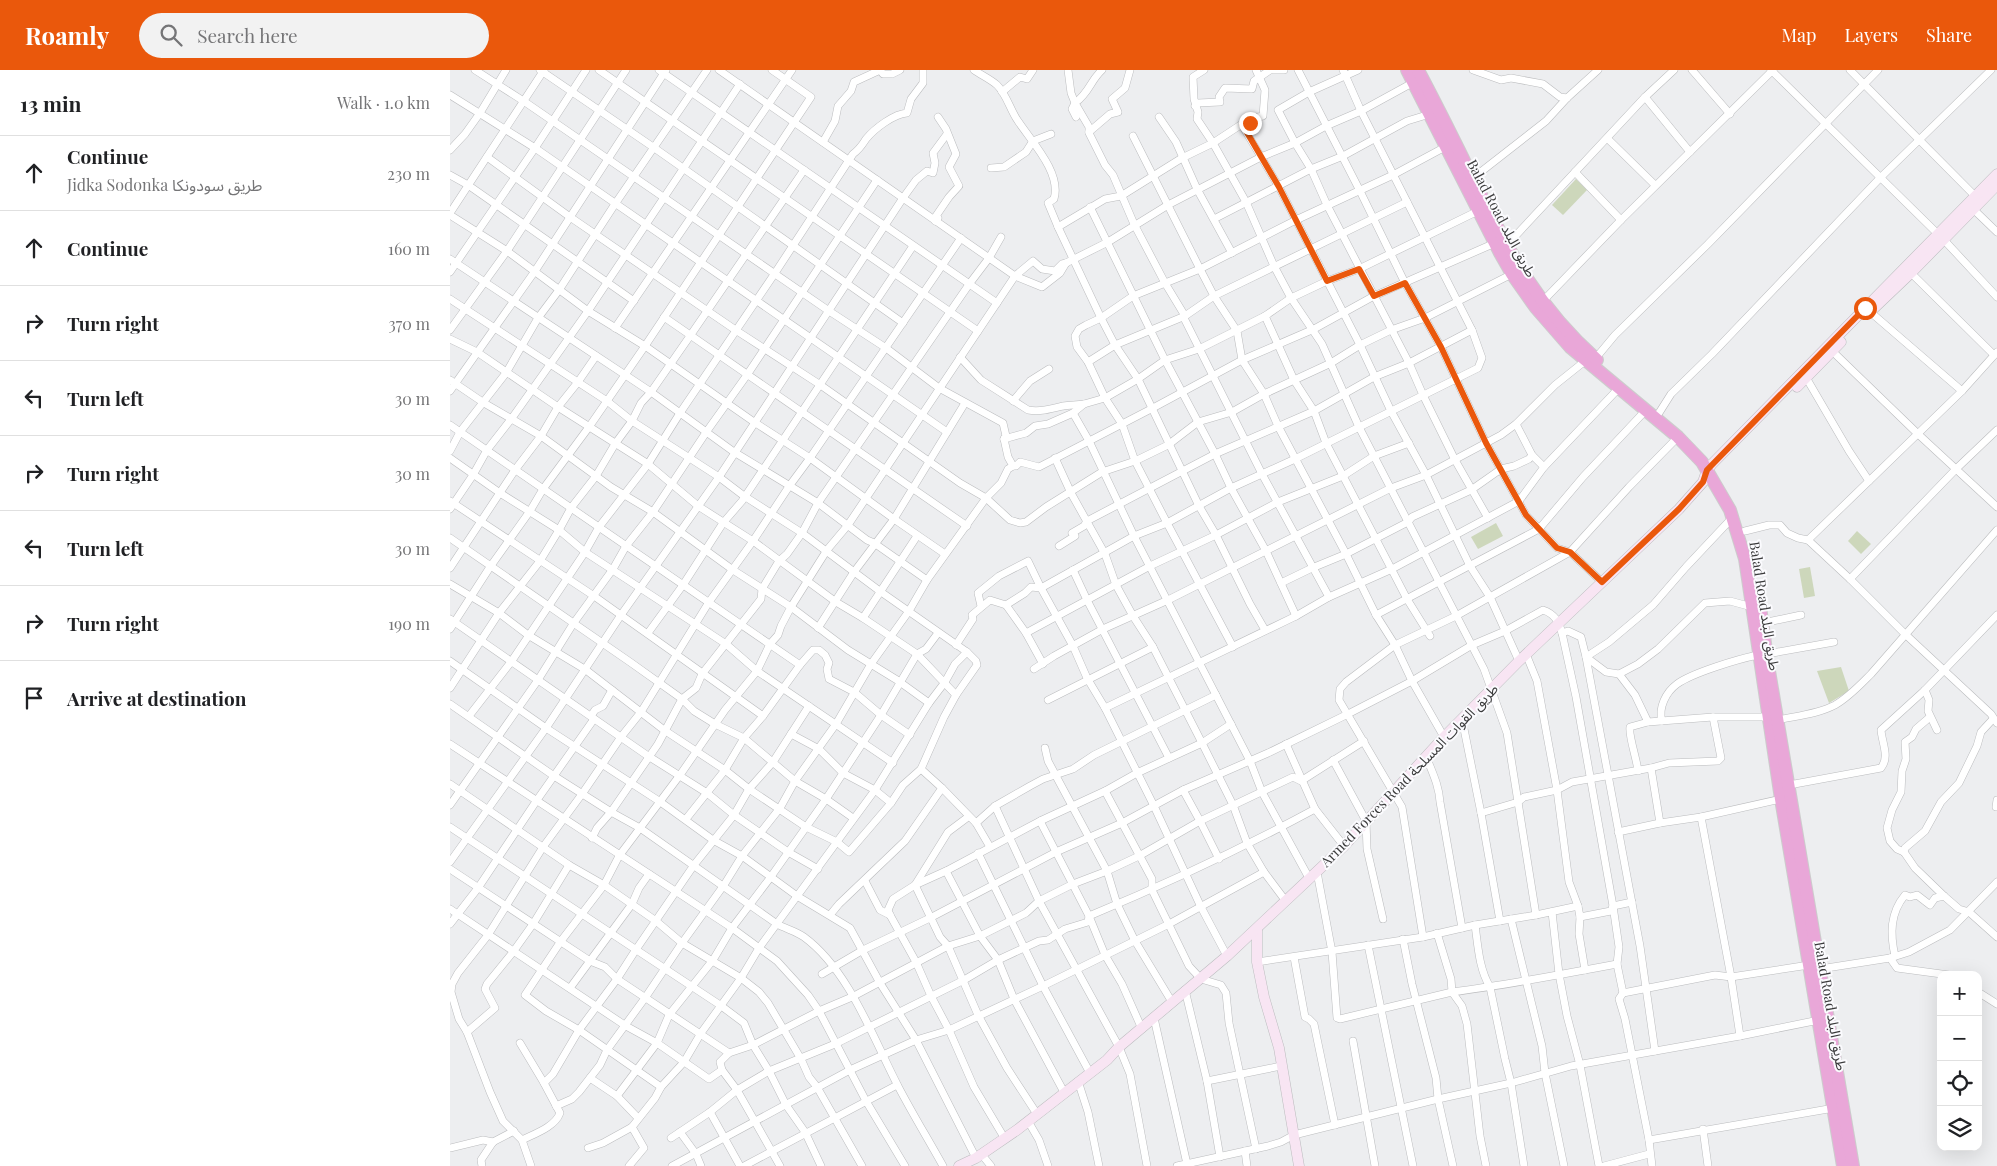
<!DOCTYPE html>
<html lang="en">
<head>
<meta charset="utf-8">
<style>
	body { margin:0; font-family:"Playfair Display","Noto Sans Arabic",serif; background:#f2f2f2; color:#202124 }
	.controls { position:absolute; right:15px; bottom:15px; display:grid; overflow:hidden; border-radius:10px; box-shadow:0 5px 20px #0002 }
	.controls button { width:45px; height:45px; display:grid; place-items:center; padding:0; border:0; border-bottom:1px solid #e0e0e0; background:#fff; color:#202124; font:25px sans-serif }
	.stop { position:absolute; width:15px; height:15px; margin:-11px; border:4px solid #ea580c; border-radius:50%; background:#fff }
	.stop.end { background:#ea580c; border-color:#fff; box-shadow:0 1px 5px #0008 }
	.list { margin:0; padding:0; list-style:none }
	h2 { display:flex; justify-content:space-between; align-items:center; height:65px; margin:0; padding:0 20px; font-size:21px }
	h2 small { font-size:16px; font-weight:400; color:#757577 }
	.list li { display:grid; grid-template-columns:32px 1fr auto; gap:15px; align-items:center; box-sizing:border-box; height:75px; padding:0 20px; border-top:1px solid #e0e0e0 }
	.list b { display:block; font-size:19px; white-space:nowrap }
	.list p { margin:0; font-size:16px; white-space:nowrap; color:#757577 }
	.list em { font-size:16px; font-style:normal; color:#757577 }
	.icon { flex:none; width:28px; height:28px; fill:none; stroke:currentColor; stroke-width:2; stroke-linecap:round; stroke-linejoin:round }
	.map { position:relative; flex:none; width:1547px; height:1096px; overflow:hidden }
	header { display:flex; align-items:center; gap:30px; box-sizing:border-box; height:70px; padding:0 25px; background:#ea580c; color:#fff }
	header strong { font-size:24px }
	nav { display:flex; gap:28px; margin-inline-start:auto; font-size:18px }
	.search { width:350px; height:45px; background:#f2f2f2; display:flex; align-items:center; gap:12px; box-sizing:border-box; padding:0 18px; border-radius:28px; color:#757577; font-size:19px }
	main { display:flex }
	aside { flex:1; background:#fff }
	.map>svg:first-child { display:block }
	.green { fill:#cdd7bb }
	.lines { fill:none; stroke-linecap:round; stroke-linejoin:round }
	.street-casing { stroke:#bbbcbe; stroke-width:8 }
	.secondary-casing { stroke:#bbbcbe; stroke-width:11 }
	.highway-casing { stroke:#ccc; stroke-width:14 }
	.street { stroke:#fff; stroke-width:7 }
	.secondary { stroke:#f8e5f3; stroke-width:10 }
	.highway { stroke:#e9a7d8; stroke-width:12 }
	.route { stroke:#ea580c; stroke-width:6 }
	.labels { text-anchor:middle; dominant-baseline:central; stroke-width:4; stroke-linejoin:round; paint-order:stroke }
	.street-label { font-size:14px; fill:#3b3b3c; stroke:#fbfbfe }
</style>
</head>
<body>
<header>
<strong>Roamly</strong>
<div class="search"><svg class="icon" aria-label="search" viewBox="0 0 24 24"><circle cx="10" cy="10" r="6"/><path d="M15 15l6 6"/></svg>Search here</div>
<nav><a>Map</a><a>Layers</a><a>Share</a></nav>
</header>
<main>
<aside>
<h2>13 min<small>Walk · 1.0 km</small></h2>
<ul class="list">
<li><svg class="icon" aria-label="ahead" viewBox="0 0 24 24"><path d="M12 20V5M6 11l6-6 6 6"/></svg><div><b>Continue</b><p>Jidka Sodonka طريق سودونكا</p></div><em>230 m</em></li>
<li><svg class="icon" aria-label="ahead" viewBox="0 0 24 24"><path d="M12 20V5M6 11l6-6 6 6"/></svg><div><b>Continue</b></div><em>160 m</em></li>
<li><svg class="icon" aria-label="right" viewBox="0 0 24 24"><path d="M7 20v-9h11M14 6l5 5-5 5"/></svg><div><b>Turn right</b></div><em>370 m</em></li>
<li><svg class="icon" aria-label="left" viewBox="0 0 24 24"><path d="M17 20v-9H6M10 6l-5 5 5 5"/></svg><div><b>Turn left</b></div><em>30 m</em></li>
<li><svg class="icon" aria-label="right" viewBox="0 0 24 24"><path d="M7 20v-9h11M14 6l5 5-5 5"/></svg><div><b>Turn right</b></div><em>30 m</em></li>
<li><svg class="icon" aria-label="left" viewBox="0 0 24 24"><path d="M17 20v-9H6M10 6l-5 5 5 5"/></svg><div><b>Turn left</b></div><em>30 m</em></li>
<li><svg class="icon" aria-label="right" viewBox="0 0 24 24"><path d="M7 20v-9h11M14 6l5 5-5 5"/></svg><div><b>Turn right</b></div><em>190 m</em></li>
<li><svg class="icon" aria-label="arrive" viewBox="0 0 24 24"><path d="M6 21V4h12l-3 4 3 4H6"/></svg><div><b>Arrive at destination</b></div></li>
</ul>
</aside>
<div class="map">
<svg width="1547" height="1096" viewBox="0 0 1547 1096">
	<rect width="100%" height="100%" fill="#edeef0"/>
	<g class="green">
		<polygon points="1126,109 1137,120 1113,145 1102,135"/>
		<polygon points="1046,453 1053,466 1028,479 1021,467"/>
		<polygon points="1407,461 1421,474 1411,484 1398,471"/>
		<polygon points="1360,497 1365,526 1354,528 1349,499"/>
		<polygon points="1391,597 1399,621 1379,633 1367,601"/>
	</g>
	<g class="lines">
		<g class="street-casing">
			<g id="street">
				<polyline points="25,0 75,32 379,241 436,278 489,318 553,353 556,366 554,369"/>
				<polyline points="90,0 203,77 453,253"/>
				<polyline points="149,0 528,261"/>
				<polyline points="209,0 547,233"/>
				<polyline points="269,0 565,206 592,217 610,203 616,193 658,172 718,135 811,87 845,73 876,56 911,41 964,12"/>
				<path d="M524 0C531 5 540 9 547 15 557 25 560 40 568 51 581 71 612 103 604 129L598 133 608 157"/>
				<polyline points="618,0 621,23 625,33 622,39 626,47"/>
				<path d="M652 0C640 11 640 22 625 33L639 57V63L655 95 663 105 684 154 715 213 735 246 734 248 812 404 879 527"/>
				<polyline points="754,0 743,7 744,29 748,42 747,49 763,73 796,132 824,196 841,228 872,274 909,357 1034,599 1057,663 1086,845"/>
				<polyline points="806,0 815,20 813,46 808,47 795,56 792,54 763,73 732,88 671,126 655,129 608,157 651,248 665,275 688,309 749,436 766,465 800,534 815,560"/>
				<polyline points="823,0 834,0"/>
				<polyline points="848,0 910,121 955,213 991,277 1036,373 1076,445 1107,478 1120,482 1151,511"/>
				<polyline points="908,0 859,22 828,40 845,73 861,99 877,135 959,293 973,325 1005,390 1038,448"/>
				<polyline points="1023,0 1051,10 1061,8 1093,14 1110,27 1117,28"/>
				<polyline points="1242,0 1280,44"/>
				<polyline points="1321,0 1494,170 1547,227"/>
				<polyline points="1400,0 1525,126"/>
				<polyline points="552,22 570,7 577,9 583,0"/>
				<polyline points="0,25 85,78 497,362"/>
				<polyline points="1195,27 1240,82"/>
				<polyline points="745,36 748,33 770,32 769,27 775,18 802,19 804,11 820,0"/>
				<polyline points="709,47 726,72 747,119 782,183"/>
				<polyline points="792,55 829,117 910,275 941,341 976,405 1020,496 1040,527 1069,591"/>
				<polyline points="639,62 660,44 668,42 662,29 675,18 680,0"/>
				<polyline points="683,66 750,199 764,226 787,261 792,290 814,324 828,356 896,484 926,545 945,575 962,611 994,667"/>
				<polyline points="1158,69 1205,115"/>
				<polyline points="373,72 385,51 388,36 401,21 404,12 430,0 433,4 442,4 450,0"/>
				<polyline points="0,80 15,64 30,43 56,0"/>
				<polyline points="37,87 120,147 287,261 369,314 510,413 536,428 560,450 570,453 576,452 596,437 652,402 685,391 718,375 748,352 782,342 814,324 881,293 910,275 941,260 975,248 1062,204"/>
				<polyline points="541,98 554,97 576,82 583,71 601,64"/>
				<polyline points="1125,102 1171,150"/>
				<polyline points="0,105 18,115 184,231"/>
				<polyline points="1023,108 1096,51 1117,28 1148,0"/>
				<polyline points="1520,136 1547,162"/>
				<polyline points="640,137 715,290 765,384 781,418 816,481 846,546"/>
				<polyline points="0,143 94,0"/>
				<polyline points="0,145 57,181 138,241 195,276 304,352 360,388 444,449 495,484"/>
				<polyline points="764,149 861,99 893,86 957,51 980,44"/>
				<polyline points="485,151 488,148 486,146 499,127 509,116 499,97 506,84 496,59 488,47"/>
				<polyline points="1056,176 1195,27 1224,0"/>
				<polyline points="0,189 201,322 284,382 368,433 417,470 424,473 477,510"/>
				<polyline points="1459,201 1544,285"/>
				<polyline points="0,202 85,78 136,0"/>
				<polyline points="0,229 157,331 182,351 269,407 294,426 352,463 431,522 517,582 526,591 527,595 506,625 494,647 471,699 453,715 441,733 399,782 387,772 356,757 299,719 275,700 214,660 136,600 78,565 49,543 0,514"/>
				<polyline points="1092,232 1171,150 1323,0"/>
				<polyline points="1418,240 1512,321"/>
				<polyline points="815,246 844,310 864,341 876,373 957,529 980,566"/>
				<polyline points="214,247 517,456"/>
				<polyline points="165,258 342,0"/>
				<polyline points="0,260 57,181 176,0"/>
				<polyline points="0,269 27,282 108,337 198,394 248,436 303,471 386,532 413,548 467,584 506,625"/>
				<polyline points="1379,278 1468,364 1547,437"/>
				<path d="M510 287 531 310 578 340C590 342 601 339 613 336 620 335 627 335 634 334"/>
				<polyline points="1145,289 1165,265 1258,174 1428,0"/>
				<polyline points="638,292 665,275 735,246 764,226 957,132"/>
				<polyline points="1354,304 1399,381 1419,411"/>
				<polyline points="0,310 34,333 91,366 161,417 203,442 283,500 341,537 398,580 447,610 479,633"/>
				<polyline points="0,321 85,201 216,0"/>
				<polyline points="563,331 580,311 599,299"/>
				<polyline points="623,343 639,371 684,466 800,691 812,722 859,808"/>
				<polyline points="1209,343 1221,324 1262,284 1430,108 1541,0"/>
				<polyline points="1066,354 1082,385 1094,397"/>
				<polyline points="0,355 350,595"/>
				<polyline points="0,381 10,362 56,303 88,248 109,220 165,134 257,0"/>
				<polyline points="0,388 50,423 109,460 135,482 276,574 307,601 443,693"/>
				<polyline points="605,388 621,423 655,484 666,515 683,546 703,577 752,673 783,735 797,773 814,802 835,830"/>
				<polyline points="563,396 566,396 570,392 589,397 701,339 792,290 864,259 924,226 1045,173"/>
				<polyline points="0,431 144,526 313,646"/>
				<polyline points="0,439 23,405 37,380 62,348 138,241 290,14"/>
				<polyline points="1295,461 1319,455 1330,455 1337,463 1348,468 1358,470 1400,509 1455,564 1541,644 1547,653"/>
				<polyline points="0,468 180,592 232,629 244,641 265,654 294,668 345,711 376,729 403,748"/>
				<polyline points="1358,470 1512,321 1547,282"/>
				<polyline points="609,476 625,466 622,463 634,456 637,451 765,384 864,341 924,307 959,293 1022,260"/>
				<polyline points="0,498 65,400 91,366 108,337 128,312 146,286"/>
				<polyline points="623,500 637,530 719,688"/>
				<polyline points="1400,509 1506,399 1547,360"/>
				<polyline points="831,513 862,498 896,484 958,452 962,447 1021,420 1051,399 1064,396 1079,389 1082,385"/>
				<polyline points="556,535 576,563"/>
				<polyline points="531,536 528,523 549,506 578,491 591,518 623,576 637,608 655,638 704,736 751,837 777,886"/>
				<polyline points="926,545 1089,459 1133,407 1196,340"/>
				<polyline points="413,548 467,466"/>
				<polyline points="0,549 198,686 257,723 284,745 338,782 368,799"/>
				<polyline points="1313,553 1351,545"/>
				<polyline points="368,558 404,502 444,449 515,333"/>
				<polyline points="0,559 40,497 80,441 93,419 139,357 195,276 361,27 322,0"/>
				<polyline points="198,563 233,515 273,453 292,431 463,176"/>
				<polyline points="1112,563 1126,627 1163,836 1169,877 1167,894"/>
				<polyline points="506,575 523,549 522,545 540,530 556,535 575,523 581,517 591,518 684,466 717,453 781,418 845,389 1028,298 1032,288 1022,260 911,41 893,0"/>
				<polyline points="783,577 717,453 685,391 672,354 655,328 638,292 627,277 625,266 629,259 636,255 651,248 683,226 750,199 846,150 943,105 997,76"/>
				<polyline points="1317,584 1384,572"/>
				<polyline points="0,591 96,658 209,731 263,770 292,786 347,826 400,858 430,913 466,970 526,1088"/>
				<polyline points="593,594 576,563 700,496 766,465 828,432 893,406 924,386 959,373"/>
				<polyline points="584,599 604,586 653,559 718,530 941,418 976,405 1051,365 1066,354 1105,315 1135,291"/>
				<polyline points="1169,604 1188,594 1208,579 1255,533 1280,531 1302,537"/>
				<polyline points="0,618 49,543 90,491 109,460 121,438 146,406 165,374 182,351 191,333 201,322 240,266 354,100"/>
				<polyline points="1475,620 1479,630 1478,641 1487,660"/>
				<polyline points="598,630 703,577"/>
				<path d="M0 634 104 706 161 742 190 758 327 854C336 859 346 861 354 867 399 900 423 968 448 1016 462 1043 478 1069 493 1096"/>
				<polyline points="655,638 846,546 879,527 942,499 1069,431 1094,397 1168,319"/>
				<path d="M19 646 61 592 135 482 149 457 198 394 230 343 325 203 403 84C410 79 412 75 416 69 425 58 444 44 457 43L461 29 473 13V0"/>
				<polyline points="141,646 145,640 153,636 162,620"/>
				<polyline points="1480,647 1466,659 1462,667 1455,672 1456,689 1452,701 1451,722 1442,740 1437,758 1440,771 1447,779 1454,782 1465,798 1494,826 1509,839 1519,842 1547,867"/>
				<polyline points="1012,649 1031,743 1050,851"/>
				<path d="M1328 650C1346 646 1368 644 1385 635 1399 627 1410 615 1421 604L1547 460"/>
				<path d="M1212 651C1208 638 1216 622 1227 614 1242 603 1288 589 1308 585"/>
				<polyline points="341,664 369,679 393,703 425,720 441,733"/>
				<polyline points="0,674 282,858 327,891 358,925 369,941 416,1031 455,1096"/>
				<polyline points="836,674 865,739 894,776"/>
				<polyline points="595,678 598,691 657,801 667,834 685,871 722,932"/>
				<path d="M976 686C982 702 989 715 990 732L1012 858"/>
				<polyline points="883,690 916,751 917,779 933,849"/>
				<polyline points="1201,698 1210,753"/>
				<polyline points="471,699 492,718 526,753 540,777"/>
				<path d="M1188 701C1187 690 1178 664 1180 657L1198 652"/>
				<polyline points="0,714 119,795 154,815 206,851 232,873 291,908 309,922 318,933 351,989 359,1007 367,1017 412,1096"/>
				<path d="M1339 715 1431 698C1440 687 1432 673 1431 660L1475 620 1547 545"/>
				<polyline points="733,720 750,751 769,789"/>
				<polyline points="655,721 702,809 702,820 739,896 751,909 771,915 776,923 779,953 806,1079"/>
				<polyline points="0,735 88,610 123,554 163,499 176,476 203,442 257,361 297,305 427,110"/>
				<polyline points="545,736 589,831 669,977 680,1004 697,1096"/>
				<polyline points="1546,737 1547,730"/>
				<polyline points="1031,743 1068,732 1074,727 1107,720 1122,712 1201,698 1219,693 1268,691 1271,688 1263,647"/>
				<polyline points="518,747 498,762 465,815 490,867 498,876 528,945 557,998 587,1044"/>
				<polyline points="1251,747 1281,907 1290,966"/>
				<polyline points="236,749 275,700 294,668 313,646 350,595 363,580 369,580 375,585 379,593 377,599 379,609 404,622 431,645 460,665"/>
				<polyline points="590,751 639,846 655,885 672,914 692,959"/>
				<polyline points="526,753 545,736 580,716 593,709 623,699 644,685 766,625"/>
				<polyline points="0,757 270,935 294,953 303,975 319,1001 336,1035 355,1062 371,1096"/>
				<polyline points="1168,762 1210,753 1251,747 1331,729"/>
				<polyline points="142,768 147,758 161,742 208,674 232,629 246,618 252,604 311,529 312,519 329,491 337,484 352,463 368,433 520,213 539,188 551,167"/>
				<polyline points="1454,782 1455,778 1475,761 1491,732 1509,713 1527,676 1531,662 1543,649"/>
				<polyline points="528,783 593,916 640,1003"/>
				<polyline points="0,792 96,658 171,545 269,407 453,128 466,110 477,101 483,103 485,93 483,83 497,64"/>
				<polyline points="0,799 140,891 155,897 167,909 279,983"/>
				<polyline points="496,801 530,866 548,890 564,929 615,1024"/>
				<polyline points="867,802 882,882 887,948 890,949 1002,922 1012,936 1017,954 1030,1066 1036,1096"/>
				<polyline points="415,811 430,840 440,845"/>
				<polyline points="1128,836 1130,847 1161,841 1163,836 1182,832"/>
				<polyline points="0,839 176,956 207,973 259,1009 272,1000 270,992 279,983 303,975 369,941 402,927 498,876 530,866 576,843 589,831 623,814 657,801 689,786 750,751 843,707 851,711 914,671"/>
				<polyline points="1102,842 1109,904 1117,946 1130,995 1149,1096"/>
				<polyline points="380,845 389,834 455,771 492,718"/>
				<polyline points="1130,847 1129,864 1135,900"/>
				<polyline points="1061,849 1092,976 1095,1003 1114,1096"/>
				<polyline points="0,854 28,818 87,730 144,649"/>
				<path d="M1025 855C1028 876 1029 899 1040 917L1055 989 1061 1013 1074 1096"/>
				<path d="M987 863 1001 909 1002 922C1058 915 1112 904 1167 894L1173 923"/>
				<polyline points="973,867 952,737 889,630 890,619 896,612 945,575 1006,546 1120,482 1179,417 1228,367"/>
				<polyline points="953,869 962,914 986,1008 988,1029 1003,1096"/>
				<polyline points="918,875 963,1096"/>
				<path d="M1445 886C1440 864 1440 843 1455 825L1460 827 1467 825 1480 835 1485 828 1494 826"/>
				<polyline points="844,887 855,947 859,949 864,954 885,1055"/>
				<polyline points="1440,888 1447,898 1499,905"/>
				<polyline points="807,892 973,867 1025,855 1086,845 1128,836 1119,812 1107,720 1087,611 1076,584"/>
				<polyline points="1370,899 1440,888 1459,882 1500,860 1547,812"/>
				<path d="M372 904 413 880 480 848 606 782 672 753 733 720 818 683 898 644 962 611 1022 575 1055 561 1093 540C1105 544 1109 552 1112 563L1118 561 1131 567 1136 587 1156 602 1169 604 1185 625 1198 652 1263 647H1318"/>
				<polyline points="120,918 182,834 189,818 199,804"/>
				<polyline points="735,920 757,1011 770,1087"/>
				<polyline points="1528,922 1547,934"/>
				<polyline points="704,948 737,1094"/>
				<polyline points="17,962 45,938 35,919 37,914 63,882 83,854 119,795"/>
				<polyline points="903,971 925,1096"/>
				<polyline points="70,973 94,1013"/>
				<polyline points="1205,981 1190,876 1136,587 1159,572 1203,535 1236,497 1283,447"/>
				<polyline points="272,1000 287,1020 330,1096"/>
				<polyline points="140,1008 167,1026 188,1048"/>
				<polyline points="628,1011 638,1042 649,1096"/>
				<polyline points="757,1011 831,996"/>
				<polyline points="211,1017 129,960 96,941 75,925 111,871 154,815 169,786 230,705 275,640 307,601 320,574 328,565 331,556 341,537 377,480 398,455 565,206 583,191 592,199 605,201 612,194 616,193"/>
				<polyline points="167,1026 207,973 219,945 263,890 282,858 320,808 376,729 431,645 467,584 476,579 488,563"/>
				<polyline points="106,1036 122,1029 129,1022 150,995 157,980 195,928 232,873 274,815 292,786 330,738 345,711 386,654 421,594 459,541 477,510 536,428 551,413 558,399 563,396 558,387 554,369 576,363 585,356 598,354 623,343 634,334 655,328 688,309 715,290 749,279 815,246 841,228 877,211 909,199 1028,141"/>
				<polyline points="260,1042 290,1096"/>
				<polyline points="578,1051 589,1070 598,1096"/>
				<polyline points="1253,1059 1258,1096"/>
				<polyline points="230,1062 246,1084 251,1096"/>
				<path d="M221 1068 260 1042 287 1020 319 1001 385 974 514 910 548 890 589 871 598 870 615 859 638 852 639 846C716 814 791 779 865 739"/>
				<polyline points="555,1069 524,1017 499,960 481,926 466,892 440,845 438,840 443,829 465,815 496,801 590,751 655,721 687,703 752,673 781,654"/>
				<path d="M72 1070C84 1064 105 1057 110 1043L94 1013 103 1004 129 960 167 909 185 881 244 795 284 745 299 719 323 692 359 636"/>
				<polyline points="1199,1070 1384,1038"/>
				<polyline points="0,1078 33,1070 43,1072"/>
				<polyline points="138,1078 153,1073 182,1057"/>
				<polyline points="795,1081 797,1096"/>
				<polyline points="532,1085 541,1096"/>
				<polyline points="32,1096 31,1090 43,1072 64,1061"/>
				<polyline points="81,1096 72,1070 53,1051 40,1022 17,962 9,949 1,922 2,914 8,903 38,865 93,777 132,724 171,667 191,642 259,532 303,471 340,415 360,388 511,168"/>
				<polyline points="179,1096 194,1078 182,1057 205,1028 211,1017 234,992 251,963 291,908 309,878 425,720 479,633 495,612 505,594 517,582"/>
				<polyline points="222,1096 400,1000 466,970 499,960 593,916 719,854 814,802"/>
				<polyline points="294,1096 447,1015"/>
				<polyline points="727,1096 818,1076 831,1072 844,1065 988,1029 1061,1013 1121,996 1290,966 1369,950"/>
				<polyline points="1154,1096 1199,1084"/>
				<polyline points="1202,1096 1199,1070 1175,949 1169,929 1173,923 1265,905 1281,907 1359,895"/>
			</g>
		</g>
		<g class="secondary-casing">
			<g id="secondary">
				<polyline points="1420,242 1461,203 1547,115"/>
				<polyline points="1347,317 1391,272"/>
				<polyline points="807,859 807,892 814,927 829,978 849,1096"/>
				<polyline points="509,1096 526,1088 567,1060 657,990 669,977 777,886 894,776 994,667 1069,591 1229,439 1253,412 1257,400 1262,394 1547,104"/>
			</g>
		</g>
		<g class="highway-casing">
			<g id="highway">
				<polyline points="957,0 1050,183 1062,204 1086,238 1120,277 1228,367 1252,392 1280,440 1295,489 1331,729 1393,1096"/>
				<path d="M968 0C987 36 1005 72 1023 109 1059 181 1085 235 1147 290"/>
				<polyline points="1309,529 1318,595 1403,1096"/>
			</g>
		</g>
		<use href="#street" class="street"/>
		<use href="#secondary" class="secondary"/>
		<use href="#highway" class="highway"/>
	</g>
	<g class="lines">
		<polyline class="route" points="800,53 795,56 792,54 829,117 877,211 909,199 924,226 955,213 991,277 1036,373 1076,445 1107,478 1120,482 1152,512 1229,439 1253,412 1257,400 1415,238"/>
	</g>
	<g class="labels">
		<g class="street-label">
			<text transform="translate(1052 148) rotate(62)">Balad Road طريق البلد</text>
			<text transform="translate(1315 536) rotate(81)">Balad Road طريق البلد</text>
			<text transform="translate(959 705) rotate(-46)">Armed Forces Road طريق القوات المسلحة</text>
			<text transform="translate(1381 936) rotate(80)">Balad Road طريق البلد</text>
		</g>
	</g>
</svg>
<div class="controls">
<button>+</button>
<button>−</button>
<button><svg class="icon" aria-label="locate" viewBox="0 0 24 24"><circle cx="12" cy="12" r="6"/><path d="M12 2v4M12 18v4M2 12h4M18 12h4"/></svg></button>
<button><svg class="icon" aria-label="layers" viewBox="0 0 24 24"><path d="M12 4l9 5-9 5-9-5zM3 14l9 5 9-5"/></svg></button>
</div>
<div class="stop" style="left:1415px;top:238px"></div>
<div class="stop end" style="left:800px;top:53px"></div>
</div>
</main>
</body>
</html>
